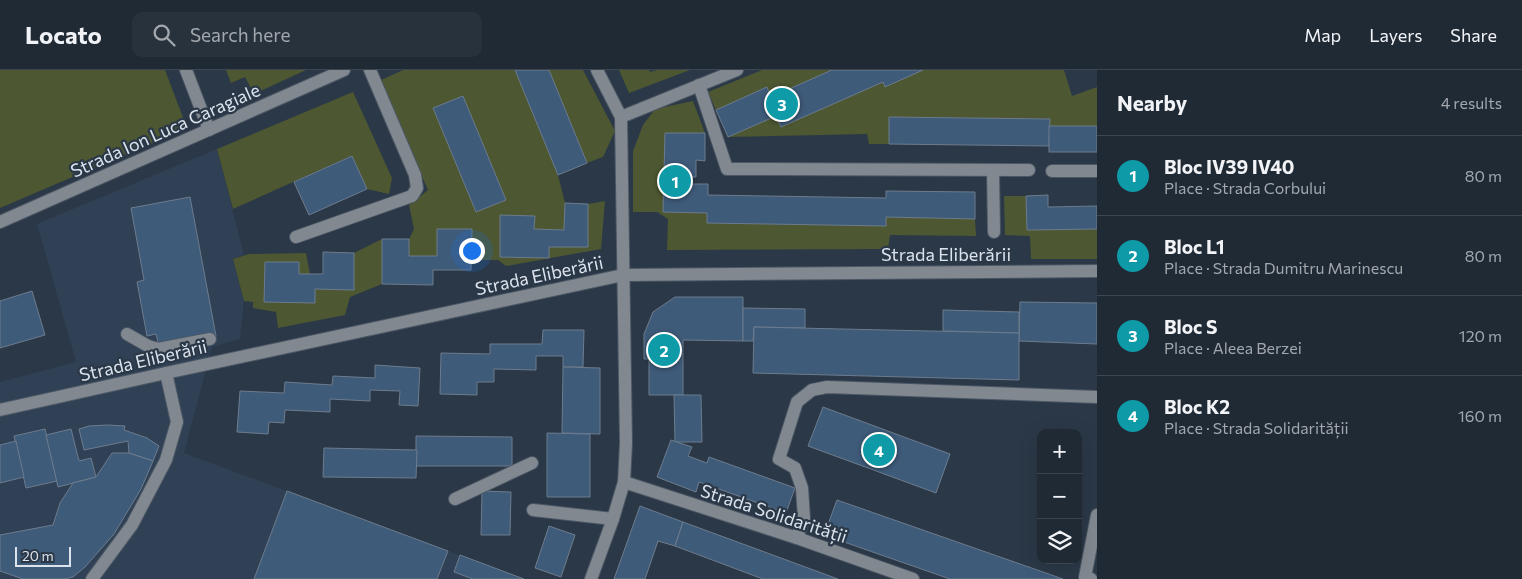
<!DOCTYPE html>
<html lang="en">
<head>
<meta charset="utf-8">
<style>
	body { margin:0; font-family:Commissioner,sans-serif; background:#28323d; color:#f1f3f6 }
	.controls { position:absolute; right:15px; bottom:15px; display:grid; overflow:hidden; border-radius:10px; box-shadow:0 5px 20px #0002 }
	.controls button { width:45px; height:45px; display:grid; place-items:center; padding:0; border:0; border-bottom:1px solid #3d4650; background:#202a35; color:#f1f3f6; font:25px sans-serif }
	.scale { position:absolute; left:15px; bottom:12px; width:56px; box-sizing:border-box; padding-left:5px; border:2px solid #dbe3ed; border-top:0; font-size:14px; line-height:18px; white-space:nowrap; color:#dbe3ed; -webkit-text-stroke:4px #2b3847; paint-order:stroke }
	.you { position:absolute; left:471px; top:180px; width:18px; height:18px; margin:-12px; border:4px solid #fff; border-radius:50%; background:#1a73e8; box-shadow:0 0 0 8px #1a73e833 }
	.badge { display:grid; place-items:center; width:32px; height:32px; border-radius:50%; background:#a7c820; color:#fff; font-size:16px; font-weight:700 }
	.pin { position:absolute; translate:-50% -50%; border:2px solid #fff; box-shadow:0 1px 5px #0006 }
	.list { margin:0; padding:0; list-style:none }
	h2 { display:flex; justify-content:space-between; align-items:center; height:65px; margin:0; padding:0 20px; font-size:21px }
	h2 small { font-size:16px; font-weight:400; color:#a2a7ad }
	.list li { display:grid; grid-template-columns:32px 1fr auto; gap:15px; align-items:center; box-sizing:border-box; height:80px; padding:0 20px; border-top:1px solid #3d4650 }
	.list b { display:block; font-size:19px; white-space:nowrap }
	.list p { margin:0; font-size:16px; white-space:nowrap; color:#a2a7ad }
	.list em { font-size:16px; font-style:normal; color:#a2a7ad }
	.icon { flex:none; width:28px; height:28px; fill:none; stroke:currentColor; stroke-width:2; stroke-linecap:round; stroke-linejoin:round }
	.map { position:relative; flex:none; width:1097px; height:509px; overflow:hidden }
	header { display:flex; align-items:center; gap:30px; box-sizing:border-box; height:70px; padding:0 25px; background:#202a35; border-bottom:1px solid #3d4650 }
	header strong { font-size:24px }
	nav { display:flex; gap:28px; margin-inline-start:auto; font-size:18px }
	.search { width:350px; height:45px; background:#28323d; display:flex; align-items:center; gap:12px; box-sizing:border-box; padding:0 18px; border-radius:10px; color:#a2a7ad; font-size:19px }
	main { display:flex }
	aside { flex:1; background:#202a35 }
	.map>svg:first-child { display:block }
	.built { fill:#304155 }
	.green { fill:#4d5731; fill-rule:evenodd }
	.building { fill:#3f5b7a; stroke:#6d7c8d }
	.lines { fill:none; stroke-linecap:round; stroke-linejoin:round }
	.minor-casing { stroke:#4b5765; stroke-width:14 }
	.minor { stroke:#818890; stroke-width:12 }
	.labels { text-anchor:middle; dominant-baseline:central; stroke-width:4.5; stroke-linejoin:round; paint-order:stroke }
	.street-label { font-size:18px; fill:#dbe3ed; stroke:#2b3847 }
</style>
</head>
<body>
<header>
<strong>Locato</strong>
<div class="search"><svg class="icon" aria-label="search" viewBox="0 0 24 24"><circle cx="10" cy="10" r="6"/><path d="M15 15l6 6"/></svg>Search here</div>
<nav><a>Map</a><a>Layers</a><a>Share</a></nav>
</header>
<main>
<div class="map">
<svg width="1097" height="509" viewBox="0 0 1097 509">
	<rect width="100%" height="100%" fill="#2b3847"/>
	<polygon class="built" points="217,79 244,185 233,189 244,231 240,269 212,277 184,383 524,509 0,509 0,312 76,292 37,154"/>
	<g class="green">
		<polygon points="0,0 165,0 187,58 0,138"/>
		<polygon points="226,0 306,0 254,24 245,7 231,13"/>
		<path d="M403 0H515L558 105 565 133 564 160 534 159 535 146H501L500 187 549 188V177H587L588 134 605 131 601 179 506 196 498 190H471L437 186H409V169L414 159 409 135 428 120 379 11ZM463 26 506 130 476 142 433 38Z"/>
		<polygon points="549,0 583,0 615,61 603,87 587,93"/>
		<polygon points="619,0 649,0 650,2 657,0 690,0 629,23"/>
		<polygon points="762,0 832,0 771,27 767,17 716,40 708,22"/>
		<polygon points="923,0 1064,0 1072,26 1097,17 1097,56 1049,56 1049,49 890,47 889,74 869,74 867,64 729,67 776,46 781,57 883,12"/>
		<polygon points="353,22 392,108 389,124 367,119 351,86 233,139 217,79"/>
		<polygon points="693,31 705,63 665,63 663,142 707,143 707,153 885,156 886,147 975,149 976,166 890,165 888,179 667,180 668,149 657,142 633,142 633,81 643,55 655,39"/>
		<polygon points="1004,126 1026,126 1027,160 1097,159 1097,189 1031,189 1030,166 1005,165"/>
		<polygon points="382,169 382,214 350,227 345,245 278,258 276,242 253,238 253,232 244,231 233,189 249,184 306,183 310,204 299,204 299,192 265,192 264,232 314,233 315,219 354,220 354,183"/>
	</g>
	<g class="building">
		<polygon points="515,0 549,0 587,93 558,105"/>
		<polygon points="832,0 923,0 885,17 883,12 781,57 776,46 728,67 716,40 767,17 771,27"/>
		<polygon points="463,26 506,130 476,142 433,38"/>
		<polygon points="889,47 1050,49 1049,76 889,74"/>
		<rect x="1049" y="56" width="48" height="26"/>
		<polygon points="665,63 705,63 705,91 696,90 696,107 686,107 686,114 708,114 708,125 886,128 886,121 975,122 975,149 886,147 886,156 707,153 707,143 663,142"/>
		<polygon points="352,86 367,119 309,145 294,112"/>
		<polygon points="1048,125 1048,137 1097,136 1097,159 1027,160 1026,126"/>
		<polygon points="190,127 216,266 159,276 156,264 147,266 137,212 144,210 131,138"/>
		<polygon points="565,133 588,134 588,177 549,177 549,188 500,187 500,145 535,146 534,159 564,160"/>
		<polygon points="437,159 472,159 471,200 433,200 433,215 382,214 382,169 409,169 409,186 437,186"/>
		<polygon points="323,182 354,183 354,220 315,219 315,233 264,232 265,192 299,192 299,204 323,204"/>
		<polygon points="32,221 45,265 0,278 0,231"/>
		<polygon points="675,227 743,227 743,271 683,270 683,325 649,325 649,289 644,289 644,264 653,242"/>
		<polygon points="1020,232 1097,233 1097,274 1019,271"/>
		<polygon points="743,238 805,239 805,258 754,257 753,271 743,271"/>
		<polygon points="943,240 1019,242 1019,263 943,261"/>
		<polygon points="754,257 1019,263 1019,310 753,303"/>
		<polygon points="543,260 584,260 583,297 563,297 563,286 536,286 536,300 494,299 494,312 477,312 477,325 440,324 441,283 490,284 490,274 542,274"/>
		<polygon points="375,295 420,298 418,336 399,335 400,321 370,320 370,331 330,329 330,342 285,340 284,353 269,352 268,364 237,362 240,321 284,323 285,312 332,315 333,306 375,308"/>
		<polygon points="563,297 600,298 600,364 562,363"/>
		<polygon points="674,325 701,325 702,372 675,372"/>
		<polygon points="823,337 950,384 936,423 808,376"/>
		<polygon points="108,355 125,356 124,360 147,368 159,376 153,391 129,383 128,371 84,380 79,359 89,356"/>
		<polygon points="45,359 57,411 26,418 14,366"/>
		<polygon points="71,359 79,391 91,388 96,407 58,417 46,365"/>
		<polygon points="547,363 590,364 590,427 547,427"/>
		<polygon points="416,366 512,367 512,396 416,396"/>
		<polygon points="671,370 692,377 688,386 707,393 709,387 795,418 786,443 699,412 696,422 657,407"/>
		<polygon points="16,371 24,407 0,413 0,375"/>
		<polygon points="324,378 417,380 416,408 323,407"/>
		<polygon points="112,383 129,383 153,391 141,419 114,464 85,497 73,507 64,509 23,509 0,501 0,465 53,455 60,433 73,413 96,407"/>
		<polygon points="287,421 448,481 437,509 254,509"/>
		<polygon points="482,421 511,422 510,465 481,465"/>
		<polygon points="837,430 1063,509 950,509 824,465"/>
		<polygon points="640,436 683,452 675,476 658,471 645,509 614,509"/>
		<polygon points="683,452 838,509 763,509 675,476"/>
		<polygon points="549,456 575,465 561,507 535,498"/>
		<polygon points="460,485 524,509 473,509 454,502"/>
	</g>
	<g class="lines">
		<g class="minor-casing">
			<g id="minor">
				<polyline points="186,0 209,60"/>
				<polyline points="699,15 727,99 1029,100"/>
				<polyline points="621,47 737,0"/>
				<polyline points="993,100 994,162"/>
				<polyline points="1052,101 1097,101"/>
				<polyline points="0,152 344,0"/>
				<polyline points="296,167 412,126 417,118 415,105 370,0"/>
				<polyline points="127,264 148,276 158,279 210,269"/>
				<polyline points="0,340 166,303 623,205 1097,201"/>
				<polyline points="624,412 797,468 913,509"/>
				<polyline points="455,429 532,393"/>
				<polyline points="533,440 613,449"/>
				<polyline points="797,468 804,448 802,418 795,398 779,389 797,332 812,320 827,317 1097,327"/>
				<polyline points="92,509 132,455 166,390 177,352 166,303"/>
				<polyline points="591,509 613,449 624,412 626,373 621,47 597,0"/>
				<polyline points="1091,509 1085,507 1097,445"/>
			</g>
		</g>
		<use href="#minor" class="minor"/>
	</g>
	<g class="labels">
		<g class="street-label">
			<text transform="translate(165 60) rotate(-24)">Strada Ion Luca Caragiale</text>
			<text x="946" y="184">Strada Eliberării</text>
			<text transform="translate(539 205) rotate(-12)">Strada Eliberării</text>
			<text transform="translate(143 290) rotate(-13)">Strada Eliberării</text>
			<text transform="translate(774 443) rotate(18)">Strada Solidarității</text>
		</g>
	</g>
</svg>
<div class="controls">
<button>+</button>
<button>−</button>
<button><svg class="icon" aria-label="layers" viewBox="0 0 24 24"><path d="M12 4l9 5-9 5-9-5zM3 14l9 5 9-5"/></svg></button>
</div>
<div class="scale">20 m</div>
<div class="you"></div>
<div class="pin badge" style="left:675px;top:111px;background:#0f9aa8">1</div>
<div class="pin badge" style="left:664px;top:280px;background:#0f9aa8">2</div>
<div class="pin badge" style="left:782px;top:34px;background:#0f9aa8">3</div>
<div class="pin badge" style="left:879px;top:380px;background:#0f9aa8">4</div>
</div>
<aside>
<h2>Nearby<small>4 results</small></h2>
<ul class="list">
<li><span class="badge" style="background:#0f9aa8">1</span><div><b>Bloc IV39 IV40</b><p>Place · Strada Corbului</p></div><em>80 m</em></li>
<li><span class="badge" style="background:#0f9aa8">2</span><div><b>Bloc L1</b><p>Place · Strada Dumitru Marinescu</p></div><em>80 m</em></li>
<li><span class="badge" style="background:#0f9aa8">3</span><div><b>Bloc S</b><p>Place · Aleea Berzei</p></div><em>120 m</em></li>
<li><span class="badge" style="background:#0f9aa8">4</span><div><b>Bloc K2</b><p>Place · Strada Solidarității</p></div><em>160 m</em></li>
</ul>
</aside>
</main>
</body>
</html>
